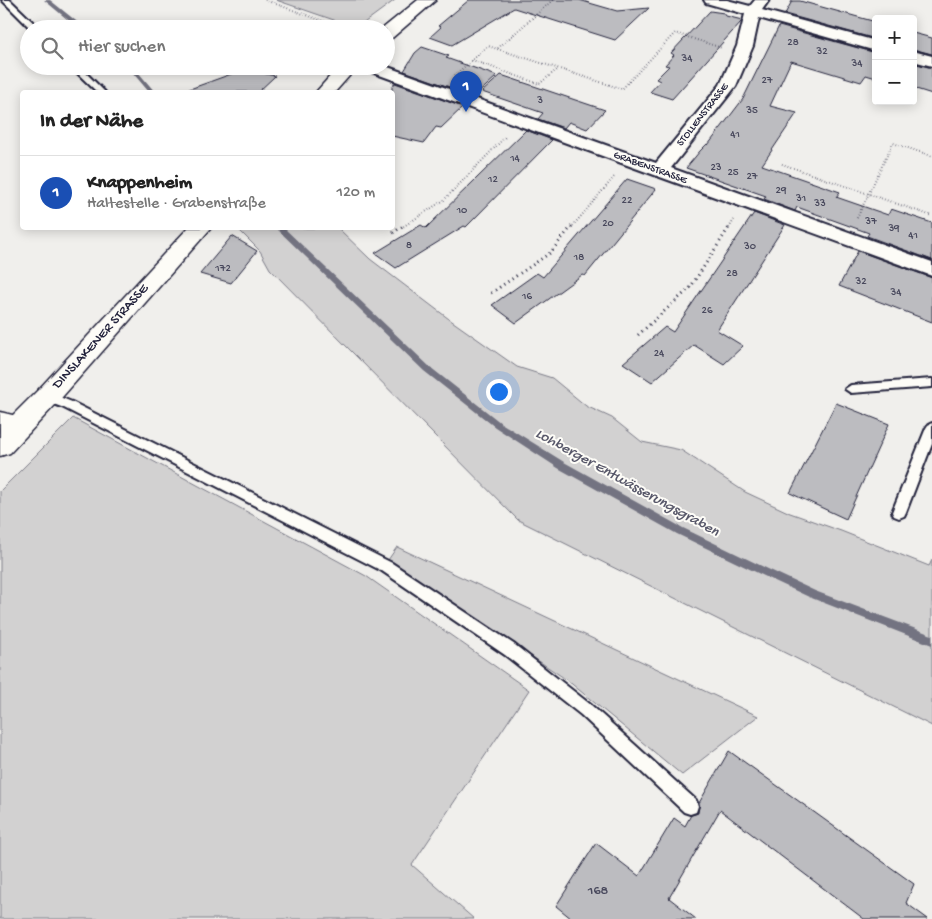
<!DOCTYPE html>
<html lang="de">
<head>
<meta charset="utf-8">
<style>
	body { margin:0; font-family:"Gochi Hand",sans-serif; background:#f6f6f6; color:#222 }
	.controls { position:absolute; right:15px; top:15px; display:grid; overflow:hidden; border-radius:5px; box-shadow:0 2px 12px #0003 }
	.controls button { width:45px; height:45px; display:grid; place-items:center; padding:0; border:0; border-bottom:1px solid #e0e0e0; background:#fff; color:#222; font:25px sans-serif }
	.you { position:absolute; left:498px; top:391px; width:18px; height:18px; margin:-12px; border:4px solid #fff; border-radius:50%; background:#1a73e8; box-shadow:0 0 0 8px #1a73e833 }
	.badge { display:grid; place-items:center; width:32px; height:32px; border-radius:50%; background:#22223b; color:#fff; font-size:16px; font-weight:700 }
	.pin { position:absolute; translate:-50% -41px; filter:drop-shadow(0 1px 2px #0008) }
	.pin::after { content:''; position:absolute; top:26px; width:18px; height:15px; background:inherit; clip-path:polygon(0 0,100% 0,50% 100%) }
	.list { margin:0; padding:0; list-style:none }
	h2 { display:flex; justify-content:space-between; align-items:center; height:65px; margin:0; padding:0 20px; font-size:21px }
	h2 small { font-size:16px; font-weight:400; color:#767676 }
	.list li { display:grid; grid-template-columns:32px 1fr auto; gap:15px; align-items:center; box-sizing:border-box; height:75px; padding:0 20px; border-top:1px solid #e0e0e0 }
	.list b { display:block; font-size:19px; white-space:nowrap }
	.list p { margin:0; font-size:16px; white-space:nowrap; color:#767676 }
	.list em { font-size:16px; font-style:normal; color:#767676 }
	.icon { flex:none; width:28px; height:28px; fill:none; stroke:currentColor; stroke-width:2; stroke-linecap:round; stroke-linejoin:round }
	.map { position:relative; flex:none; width:932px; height:919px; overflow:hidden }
	.search { position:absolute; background:#fff; box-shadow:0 2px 12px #0003; left:20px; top:20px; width:375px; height:55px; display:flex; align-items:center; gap:12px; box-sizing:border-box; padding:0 18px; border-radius:28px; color:#767676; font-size:19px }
	.panel { position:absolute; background:#fff; box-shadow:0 2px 12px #0003; left:20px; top:90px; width:375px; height:140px; border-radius:5px }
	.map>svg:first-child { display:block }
	.green { fill:#d2d1d1; stroke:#7a7a86 }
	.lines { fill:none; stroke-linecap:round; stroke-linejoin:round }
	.stream { fill:#737381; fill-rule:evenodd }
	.building { fill:#bcbcc0; stroke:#22223b }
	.service-casing { stroke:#22223b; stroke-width:4 }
	.minor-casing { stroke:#22223b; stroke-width:4 }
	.tertiary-casing { stroke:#22223b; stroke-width:3 }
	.secondary-casing { stroke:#22223b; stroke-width:3 }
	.path-far1 { stroke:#22223b; stroke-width:2; stroke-dasharray:0.5 2.5; stroke-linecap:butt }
	.path { stroke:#22223b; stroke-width:3; stroke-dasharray:1 4; stroke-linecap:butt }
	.service { fill:#fdfcf7; fill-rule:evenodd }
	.minor { fill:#fdfcf7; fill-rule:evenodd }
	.tertiary { fill:#fdfcf7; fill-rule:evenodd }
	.secondary { fill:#fdfcf7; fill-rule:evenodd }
	.labels { text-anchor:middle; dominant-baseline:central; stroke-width:4; stroke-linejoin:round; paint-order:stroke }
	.number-label { font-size:11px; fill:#48485c }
	.far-street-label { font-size:11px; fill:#22223b; stroke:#fdfcf7 }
	.street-label { font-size:14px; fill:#22223b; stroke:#fdfcf7 }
	.near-number-label { font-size:14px; fill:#48485c }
	.water-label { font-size:15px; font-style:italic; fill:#58586a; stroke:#fdfcf7 }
</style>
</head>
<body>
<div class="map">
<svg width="932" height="919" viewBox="0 0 932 919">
	<rect width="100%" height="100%" fill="#f0efec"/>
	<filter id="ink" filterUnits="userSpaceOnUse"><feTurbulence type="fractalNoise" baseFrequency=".02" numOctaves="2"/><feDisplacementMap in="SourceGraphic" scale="10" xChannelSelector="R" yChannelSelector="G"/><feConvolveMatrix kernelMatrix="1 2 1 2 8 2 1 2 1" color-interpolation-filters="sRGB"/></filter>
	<g filter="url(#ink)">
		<g class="green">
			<polygon points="276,0 395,0 357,28"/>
			<polygon points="240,228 338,228 370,259 449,319 517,367 552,378 586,406 612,418 642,442 681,450 745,492 790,513 841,531 929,566 932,560 932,726 518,520 270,269 260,251 238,229"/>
			<polygon points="73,418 366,576 529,690 412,865 474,919 0,919 0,491"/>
			<polygon points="397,547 758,716 682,775 567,680 388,560"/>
		</g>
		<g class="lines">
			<g class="stream">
				<polygon points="44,0 50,0 86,29 79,29"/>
				<polygon points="127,66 133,66 155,92 149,92"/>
				<polygon points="276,228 284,228 430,367 501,423 564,462 683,528 768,569 815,591 932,635 932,645 809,597 762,575 677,534 558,468 495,427 424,371"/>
			</g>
		</g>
		<g class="building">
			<polygon points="469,0 579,0 617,11 649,8 615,40 514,8 452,45 430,37 441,27 438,26"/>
			<polygon points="792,1 800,1 876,22 876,39 785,14"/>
			<polygon points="710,11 724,13 726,16 742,20 741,22 672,99 650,92 660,81 656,79 669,66 665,65 674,55 671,53"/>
			<polygon points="779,26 876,53 876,78 866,75 861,82 791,61 770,106 797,113 762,165 840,192 836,197 888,215 891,209 932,223 932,260 867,236 869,233 797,207 795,211 764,199 766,196 686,168 700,151 707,144 708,145 743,99"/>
			<polygon points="913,33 932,38 932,54 913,49"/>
			<polygon points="422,47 449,56 446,58 497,76 475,96 404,71 415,53"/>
			<polygon points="913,63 932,68 932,94 913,88"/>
			<polygon points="245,69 275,76 258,92 188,92 187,90"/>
			<polygon points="501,75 522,82 605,110 587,129 569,122 564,128 538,119 543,113 482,92"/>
			<polygon points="395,83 463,107 441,128 436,127 424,143 392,136 392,87"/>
			<polygon points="526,130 552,140 466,227 464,226 396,268 375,253 421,225 426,228"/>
			<polygon points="627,179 656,189 585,276 582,275 516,323 492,305 537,273 543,277"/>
			<polygon points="754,213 785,225 717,330 743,346 724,364 694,345 652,382 623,363 665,327 673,332"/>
			<polygon points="232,236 257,251 231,283 200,274"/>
			<polygon points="858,251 932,278 932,322 839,286"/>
			<polygon points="836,403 889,424 846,519 790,493"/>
			<polygon points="729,751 914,884 906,903 928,919 864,919 720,810 669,898 696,919 572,919 556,906 596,843 639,876 674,818 685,826 691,815 698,813 699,803"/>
		</g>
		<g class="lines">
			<g class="service-casing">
				<g id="service">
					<polygon points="2,0 10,0 40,29 31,29"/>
					<polygon points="70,66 79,66 105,92 97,92"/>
					<polygon points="932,379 932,387 851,393 845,389 851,385"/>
					<polygon points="47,392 72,402 392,563 515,645 591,705 696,800 698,806 696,812 690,814 684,812 581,715 505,655 382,571 64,408 43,400 41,397 43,394"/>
					<polygon points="932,423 932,444 906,512 904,516 899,518 894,516 892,512 926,428 928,425"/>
				</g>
			</g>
			<g class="minor-casing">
				<g id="minor">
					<polygon points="704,0 727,0 750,6 755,0 769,0 762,10 876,41 876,51 759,18 753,46 736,86 671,168 932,262 932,276 363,69 361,66 385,66 656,163 720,85 737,46 745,14 706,3"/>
					<polygon points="913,51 932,56 932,66 913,61"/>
				</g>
			</g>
			<g class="tertiary-casing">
				<polygon id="tertiary" points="0,412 29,419 33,426 29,433 20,437 0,432"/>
			</g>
			<g class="secondary-casing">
				<g id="secondary">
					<polygon points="418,0 436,0 392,38 386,39 386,29 382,29"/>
					<polygon points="339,66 358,66 335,92 316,92"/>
					<polygon points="188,228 211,228 56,404 10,453 0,456 0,428 38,390"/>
				</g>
			</g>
			<g class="path-far1">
				<polyline points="265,0 345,29"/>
				<polyline points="498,48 553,0"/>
				<polyline points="472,60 539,84 558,69"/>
				<polyline points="455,75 488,46 622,89 675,33 722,48"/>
				<polyline points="782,164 932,216"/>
				<polyline points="857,218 893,143 932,156"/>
				<polyline points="401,228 444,200 506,136"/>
				<polyline points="571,228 615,176"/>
				<polyline points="729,228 734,220"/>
			</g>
			<g class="path">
				<polyline points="393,233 403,226"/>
				<polyline points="491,293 550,253 572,226"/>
				<polyline points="638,335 690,288 730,226"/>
			</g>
			<use href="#service" class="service"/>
			<use href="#minor" class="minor"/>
			<use href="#tertiary" class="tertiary"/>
			<use href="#secondary" class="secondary"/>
		</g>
	</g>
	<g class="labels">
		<g class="number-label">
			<text x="793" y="43">28</text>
			<text x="822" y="52">32</text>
			<text x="687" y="59">34</text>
			<text x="857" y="64">34</text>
			<text x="767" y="81">27</text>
			<text x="540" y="101">3</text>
			<text x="752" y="111">35</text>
			<text x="735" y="135">41</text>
			<text x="515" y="159">14</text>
			<text x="716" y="168">23</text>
			<text x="733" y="173">25</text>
			<text x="752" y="177">27</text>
			<text x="493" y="180">12</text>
			<text x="781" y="191">29</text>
			<text x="801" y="199">31</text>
			<text x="627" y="201">22</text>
			<text x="820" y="204">33</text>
			<text x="462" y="211">10</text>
			<text x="871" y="222">37</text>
			<text x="608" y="224">20</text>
			<text x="894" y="229">39</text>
			<text x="913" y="236">41</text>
			<text x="409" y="246">8</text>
			<text x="750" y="247">30</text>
			<text x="579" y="258">18</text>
			<text x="223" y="269">172</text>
			<text x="732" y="274">28</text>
			<text x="861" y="282">32</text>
			<text x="896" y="293">34</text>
			<text x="527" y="297">16</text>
			<text x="707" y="311">26</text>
			<text x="659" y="354">24</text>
		</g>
		<g class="far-street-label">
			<text transform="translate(703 115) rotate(-52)">STOLLENSTRASSE</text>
			<text transform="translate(650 168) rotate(20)">GRABENSTRASSE</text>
		</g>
		<g class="street-label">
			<text transform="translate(101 337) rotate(-48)">DINSLAKENER STRASSE</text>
		</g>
		<g class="near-number-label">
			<text x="598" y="891">168</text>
		</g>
		<g class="water-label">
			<text transform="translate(627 483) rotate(29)">Lohberger Entwässerungsgraben</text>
		</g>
	</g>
</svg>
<div class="controls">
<button>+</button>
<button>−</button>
</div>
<div class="you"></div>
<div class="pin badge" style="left:466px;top:112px;background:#1a4fb4">1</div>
<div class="search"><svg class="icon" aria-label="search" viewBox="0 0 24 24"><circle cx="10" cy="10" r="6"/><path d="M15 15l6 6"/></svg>Hier suchen</div>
<section class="panel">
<h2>In der Nähe<small></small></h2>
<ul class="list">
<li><span class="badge" style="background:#1a4fb4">1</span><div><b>Knappenheim</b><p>Haltestelle · Grabenstraße</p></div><em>120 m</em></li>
</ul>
</section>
</div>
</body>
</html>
